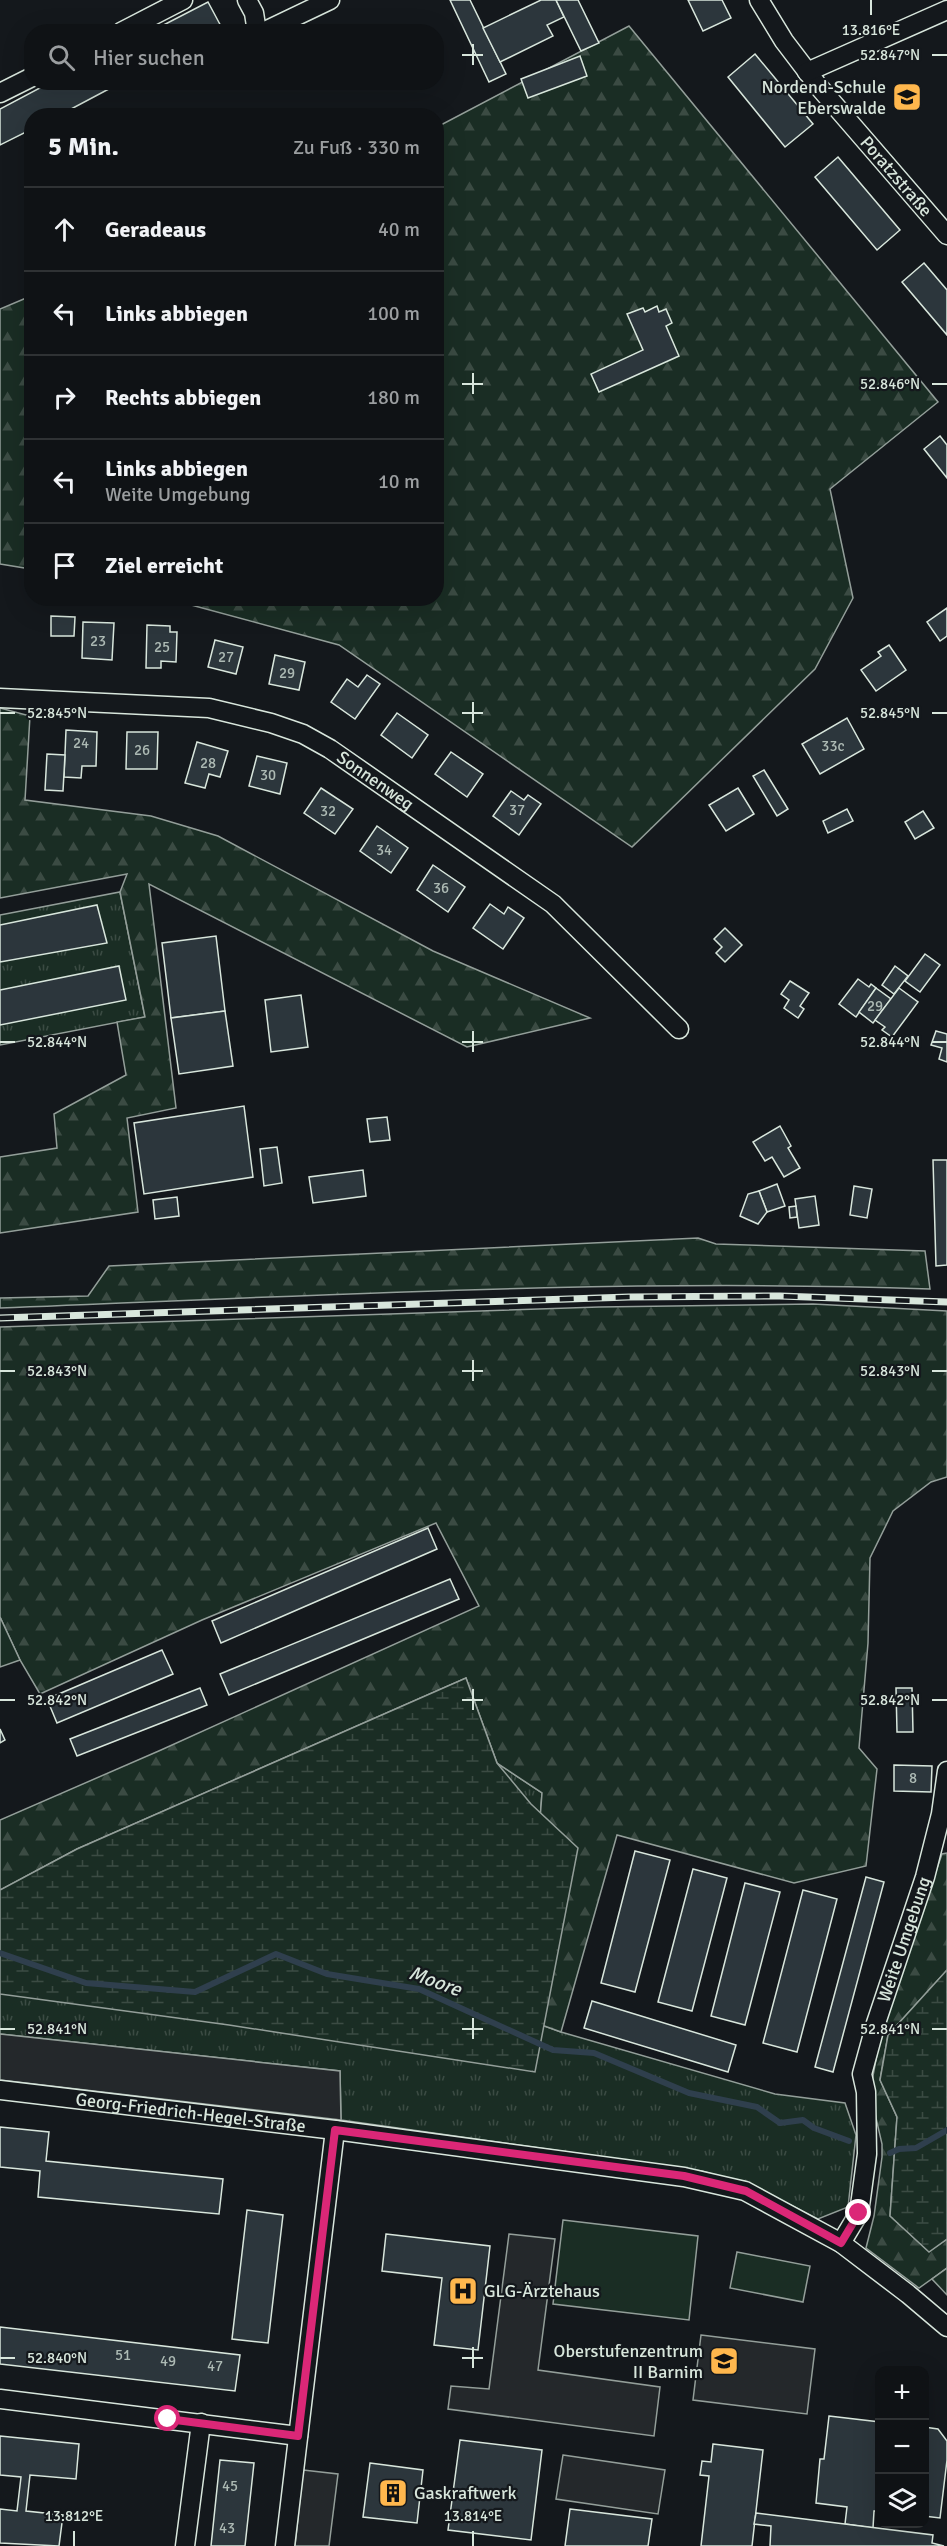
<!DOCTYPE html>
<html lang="de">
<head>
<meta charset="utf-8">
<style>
	body { margin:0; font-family:Signika,sans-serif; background:#1d2022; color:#f1f3f6 }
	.controls { position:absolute; right:18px; bottom:18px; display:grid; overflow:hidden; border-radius:12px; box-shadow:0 6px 24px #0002 }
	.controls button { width:54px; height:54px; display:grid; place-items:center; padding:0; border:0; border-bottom:2px solid #2f3234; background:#0f1215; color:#f1f3f6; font:30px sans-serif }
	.stop { position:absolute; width:18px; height:18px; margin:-14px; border:4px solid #db2777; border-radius:50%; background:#fff }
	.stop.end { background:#db2777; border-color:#fff; box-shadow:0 2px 6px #0008 }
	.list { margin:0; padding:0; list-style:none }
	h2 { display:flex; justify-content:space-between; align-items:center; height:78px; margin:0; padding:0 24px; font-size:26px }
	h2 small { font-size:20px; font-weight:400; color:#9b9ea0 }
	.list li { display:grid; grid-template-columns:39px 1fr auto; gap:18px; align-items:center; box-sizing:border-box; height:84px; padding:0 24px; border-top:2px solid #2f3234 }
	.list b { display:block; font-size:22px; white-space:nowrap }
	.list p { margin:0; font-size:20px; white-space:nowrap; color:#9b9ea0 }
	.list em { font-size:20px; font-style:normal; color:#9b9ea0 }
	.icon { flex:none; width:33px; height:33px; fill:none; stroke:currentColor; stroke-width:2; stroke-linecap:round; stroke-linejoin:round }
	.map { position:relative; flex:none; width:947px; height:2546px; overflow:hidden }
	.search { position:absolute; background:#0f1215; box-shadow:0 6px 24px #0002; left:24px; top:24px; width:420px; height:66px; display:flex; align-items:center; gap:15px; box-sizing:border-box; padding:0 21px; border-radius:24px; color:#9b9ea0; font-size:22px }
	.panel { position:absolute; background:#0f1215; box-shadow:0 6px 24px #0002; left:24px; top:108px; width:420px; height:498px; border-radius:24px }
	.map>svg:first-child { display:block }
	.grass { fill:url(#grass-tufts); stroke:#939e99; stroke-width:1.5 }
	.forest { fill:url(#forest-firs); stroke:#939e99; stroke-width:1.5 }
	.wetland { fill:url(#wetland-marsh); stroke:#939e99; stroke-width:1.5 }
	.green { fill:#1a2d24; stroke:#939e99; stroke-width:1.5 }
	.parking { fill:#24282b; stroke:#939e99; stroke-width:1.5 }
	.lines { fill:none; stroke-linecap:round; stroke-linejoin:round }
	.stream { stroke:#2f3f4d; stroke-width:6 }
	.building { fill:#2c363c; stroke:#d8e6dc; stroke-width:1.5 }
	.minor-casing { stroke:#d8e6dc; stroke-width:21 }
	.minor { stroke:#14181c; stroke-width:18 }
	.rail-casing { stroke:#d8e6dc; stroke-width:7 }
	.rail { stroke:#14181c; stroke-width:4.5; stroke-dasharray:14; stroke-linecap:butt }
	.route { stroke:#db2777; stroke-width:8 }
	.ticks { fill:none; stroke:#d8e6dc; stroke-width:2 }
	.labels { text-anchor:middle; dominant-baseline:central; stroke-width:4.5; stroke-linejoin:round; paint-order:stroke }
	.number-label { font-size:15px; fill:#adbab4 }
	.poi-label { font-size:18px; fill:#d8e6dc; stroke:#14181c; text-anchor:end }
	.street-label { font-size:18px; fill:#d8e6dc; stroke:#14181c }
	.water-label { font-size:20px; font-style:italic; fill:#d8e6dc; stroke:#14181c }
	.ticks-label { font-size:15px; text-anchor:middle; fill:#d8e6dc; stroke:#14181c; stroke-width:4.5; stroke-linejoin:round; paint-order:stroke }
</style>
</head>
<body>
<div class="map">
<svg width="947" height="2546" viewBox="0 0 947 2546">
	<defs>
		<pattern id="grass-tufts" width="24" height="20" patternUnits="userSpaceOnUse" patternTransform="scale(1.5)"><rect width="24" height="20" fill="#1a2d24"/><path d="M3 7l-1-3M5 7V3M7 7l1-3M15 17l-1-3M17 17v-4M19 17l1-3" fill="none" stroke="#3b4b43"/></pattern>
		<pattern id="forest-firs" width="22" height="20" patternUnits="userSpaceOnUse" patternTransform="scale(1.5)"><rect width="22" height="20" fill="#1a2d24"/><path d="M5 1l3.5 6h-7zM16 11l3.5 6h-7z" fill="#3b4b43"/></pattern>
		<pattern id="wetland-marsh" width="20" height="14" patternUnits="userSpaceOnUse" patternTransform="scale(1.5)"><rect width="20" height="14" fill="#1a2d24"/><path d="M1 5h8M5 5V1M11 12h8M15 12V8" fill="none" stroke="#3b4b43"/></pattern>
	</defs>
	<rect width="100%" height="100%" fill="#14181c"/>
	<g class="grass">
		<polygon points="120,892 145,1017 0,1045 0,915"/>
		<polygon points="466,1678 497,1763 542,1793 525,2019 561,2032 775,2094 845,2103 856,2135 848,2207 818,2219 753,2186 702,2171 341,2120 340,2071 0,2034 0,1890"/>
	</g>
	<g class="forest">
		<polygon points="629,26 938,402 830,489 853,598 815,669 632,847 339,645 169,599 436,598 437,127"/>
		<polygon points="31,296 31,569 0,564 0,309"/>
		<polygon points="0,708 30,716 25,800 151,816 218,836 433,951 590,1018 467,1047 149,884 176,1108 127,1118 138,1212 0,1233 0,1157 57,1148 54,1114 126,1075 117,1022 145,1017 120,892 127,874 0,898"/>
		<path d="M698 1238 716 1244 925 1251 930 1289C620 1278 310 1296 0 1308V1298L88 1296 109 1266Z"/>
		<polygon points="813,1304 947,1311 947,1477 931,1482 893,1511 870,1558 868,1643 859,1748 877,1769 866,1866 794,1883 617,1835 561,2032 525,2019 542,1793 497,1763 466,1678 77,1849 0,1890 0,1820 161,1750 479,1606 436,1523 202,1620 40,1694 20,1660 0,1617 0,1327 599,1307"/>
		<polygon points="947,1853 947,1970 888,2035 880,2080 897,2117 890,2216 929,2251 947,2239 947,2268 919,2288 866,2248 874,2216 882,2157 882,2144 870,2092 882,2027 942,1854"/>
	</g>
	<g class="wetland">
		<polygon points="466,1678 497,1763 531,1804 578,1848 535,2072 229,2025 0,1994 0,1890 77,1849"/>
		<polygon points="947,1970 947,2239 929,2252 890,2216 897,2117 880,2080 888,2035"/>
	</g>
	<g class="green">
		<polygon points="0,1617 20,1660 0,1667"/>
		<polygon points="563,2220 698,2236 689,2320 553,2304"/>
		<polygon points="737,2252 810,2266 803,2302 730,2288"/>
		<polygon points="947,2268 947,2295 932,2279"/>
	</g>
	<g class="parking">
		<polygon points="0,2034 340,2071 341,2120 0,2080"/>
		<polygon points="509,2234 555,2239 538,2370 660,2387 654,2436 448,2409 451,2386 489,2389"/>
		<polygon points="701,2335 815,2349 807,2414 693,2400"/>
		<polygon points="563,2455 665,2470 658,2514 556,2499"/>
		<polygon points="303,2470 338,2474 329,2546 295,2546"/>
	</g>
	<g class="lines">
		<g class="stream">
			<polyline points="0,1953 86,1983 195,1992 276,1954 327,1974 419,1989 553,2050 594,2053 689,2093 757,2107 780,2123 803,2120 814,2128 849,2141"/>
			<polyline points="890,2153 899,2149 916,2148 947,2130"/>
		</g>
	</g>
	<g class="building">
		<polygon points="450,0 470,0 506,74 489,82"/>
		<polygon points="541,0 556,0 564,17 547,25 553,36 500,62 483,28"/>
		<polygon points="556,0 578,0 599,43 581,51"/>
		<polygon points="688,0 722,0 731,18 703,31"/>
		<polygon points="208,2 223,30 150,32"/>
		<polygon points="755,54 813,124 785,147 728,77"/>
		<polygon points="580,56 587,76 528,98 521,79"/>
		<polygon points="51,82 122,82 58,116 32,116 32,129 0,145 0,109"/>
		<polygon points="838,157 900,230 877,250 815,177"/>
		<polygon points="924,263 947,290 947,335 902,282"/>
		<polygon points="657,306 659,312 666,309 672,323 666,326 679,356 599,392 591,374 643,350 627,314 643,308 645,312"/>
		<polygon points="940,436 947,445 947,478 924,449"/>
		<polygon points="947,608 947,636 940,641 927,622"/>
		<polygon points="51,616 75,617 74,636 51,636"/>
		<polygon points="83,622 114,623 112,660 82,658"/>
		<polygon points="147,625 170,626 170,632 177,632 176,662 161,661 161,668 146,668"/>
		<polygon points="215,640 243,647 236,674 208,667"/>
		<polygon points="889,645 906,670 876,691 861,670 881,656 878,652"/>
		<polygon points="275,655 305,662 299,690 269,684"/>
		<polygon points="367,675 380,684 355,719 331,702 347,679 358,687"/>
		<polygon points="397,713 428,735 412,758 381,735"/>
		<polygon points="847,718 864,749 820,774 802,744"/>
		<polygon points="66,730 97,732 96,766 82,766 81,778 64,777"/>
		<polygon points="127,732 158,732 157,769 126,769"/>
		<polygon points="197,742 228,751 220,777 209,774 205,788 185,783"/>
		<polygon points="451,752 483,774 467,797 435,774"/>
		<polygon points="47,754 65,755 63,791 45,790"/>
		<polygon points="257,756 287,763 280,794 249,786"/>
		<polygon points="764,770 788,809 777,816 753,776"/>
		<polygon points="321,788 353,809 335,834 304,813"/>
		<polygon points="738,788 754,814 726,831 709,805"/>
		<polygon points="511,791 524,800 528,795 541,804 519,835 493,816"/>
		<polygon points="847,809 853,821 828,833 823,821"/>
		<polygon points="923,811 934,828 915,839 905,822"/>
		<polygon points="377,826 408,848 391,873 360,851"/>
		<polygon points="433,865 465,887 448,912 417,890"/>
		<polygon points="490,904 504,914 508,907 524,918 503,949 473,928"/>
		<polygon points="97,905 107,943 0,962 0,925"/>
		<polygon points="725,928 742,945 725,962 716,953 722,947 714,939"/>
		<polygon points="216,936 225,1011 171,1018 162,943"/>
		<polygon points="925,954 940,965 920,992 905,981"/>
		<polygon points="119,966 126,1000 0,1025 0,990"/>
		<polygon points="895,966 908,976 894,994 882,985"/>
		<polygon points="858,979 869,987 871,984 876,988 856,1017 839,1004"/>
		<polygon points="790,981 809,993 800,1006 804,1009 798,1018 784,1008 789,1000 781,994"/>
		<polygon points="876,988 891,999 873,1023 859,1012"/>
		<polygon points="899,988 918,1002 892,1037 882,1030 885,1027 875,1020"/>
		<polygon points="301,995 308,1047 271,1052 265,1000"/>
		<polygon points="225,1011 233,1066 179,1074 171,1018"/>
		<polygon points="936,1031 947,1034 947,1062 939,1059 942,1048 931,1045"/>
		<polygon points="244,1106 253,1177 144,1194 134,1123"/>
		<polygon points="387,1117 390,1140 370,1142 367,1119"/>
		<polygon points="780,1126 791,1146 788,1148 800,1168 784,1177 772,1157 765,1161 753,1142"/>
		<polygon points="277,1147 282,1183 264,1186 260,1149"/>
		<polygon points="933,1160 947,1160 947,1265 936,1266"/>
		<polygon points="363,1170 366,1196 313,1203 309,1177"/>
		<polygon points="777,1184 785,1206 767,1212 759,1191"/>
		<polygon points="854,1186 872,1189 867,1218 850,1215"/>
		<polygon points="759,1191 767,1212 758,1224 740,1216 748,1194"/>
		<polygon points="815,1196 819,1225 799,1228 795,1199"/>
		<polygon points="177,1197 179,1216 155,1219 153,1200"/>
		<polygon points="796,1206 797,1217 790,1218 789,1207"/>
		<polygon points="428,1528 437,1549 221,1643 212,1621"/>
		<polygon points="450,1579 459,1599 229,1695 220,1674"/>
		<polygon points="162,1650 173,1674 57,1723 47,1699"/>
		<polygon points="200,1688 207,1705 77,1756 70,1739"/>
		<polygon points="896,1688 912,1688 913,1732 897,1732"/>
		<polygon points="0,1729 5,1740 0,1743"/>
		<polygon points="894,1765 932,1766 931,1792 894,1791"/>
		<polygon points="635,1851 670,1860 635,1992 601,1983"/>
		<polygon points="693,1869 727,1878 692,2011 658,2002"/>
		<polygon points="866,1877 884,1882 833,2072 815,2067"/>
		<polygon points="745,1883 780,1892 745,2025 711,2016"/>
		<polygon points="803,1890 837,1899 797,2052 763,2043"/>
		<polygon points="592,2001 736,2045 728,2072 584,2028"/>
		<polygon points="0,2127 49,2132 46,2161 223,2179 219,2214 38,2197 40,2171 0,2167"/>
		<polygon points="247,2210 283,2215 268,2343 232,2339"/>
		<polygon points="386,2234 490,2246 478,2350 434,2345 442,2278 382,2271"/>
		<polygon points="0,2327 240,2355 235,2391 0,2364"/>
		<polygon points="829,2416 880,2422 880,2511 874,2511 873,2528 845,2524 847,2507 816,2503 820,2459 824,2459"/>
		<polygon points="924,2427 938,2429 947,2441 947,2460 940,2518 924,2516"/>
		<polygon points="0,2436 79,2444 76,2479 30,2475 26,2511 63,2515 59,2546 0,2543 0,2509 17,2511 21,2477 0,2475"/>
		<polygon points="460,2440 542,2450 531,2540 448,2530"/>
		<polygon points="713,2444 763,2450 752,2546 701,2546 709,2476 700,2475 702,2461 711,2462"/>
		<polygon points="220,2460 254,2463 245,2546 211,2546"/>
		<polygon points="370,2463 423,2470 417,2523 363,2517"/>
		<polygon points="570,2509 652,2519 648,2546 565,2546"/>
		<polygon points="756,2513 933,2535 932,2543 944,2546 770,2546 771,2526 754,2524"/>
	</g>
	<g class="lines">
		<g class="minor-casing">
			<g id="minor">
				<polyline points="247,0 254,13 257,32"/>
				<path id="s1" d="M759 0 784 41 819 87 947 235"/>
				<polyline points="121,32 183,0"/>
				<polyline points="263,32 330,0"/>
				<polyline points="807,72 947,10"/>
				<polyline points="0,93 32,77"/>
				<path id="s2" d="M0 698 209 708 271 723 303 734 330 749 553 904 679 1029"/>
				<path id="s3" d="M0 2090 335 2130 684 2177 745 2191 841 2243 908 2294 947 2327"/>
				<path id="s4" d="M841 2243 859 2213 867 2154 866 2092 862 2074 876 2023 925 1877 941 1814 947 1771"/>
				<polyline points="0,2399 298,2436"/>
				<polyline points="185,2546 201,2423"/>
				<polyline points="285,2546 335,2130"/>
			</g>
		</g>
		<use href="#minor" class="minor"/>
		<g class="rail-casing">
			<polyline id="rail" points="0,1318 629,1297 780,1296 947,1302"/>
		</g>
		<use href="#rail" class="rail"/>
	</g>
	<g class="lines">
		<polyline class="route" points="168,2419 298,2436 335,2130 684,2176 746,2191 841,2243 859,2213"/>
	</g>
	<path class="ticks" d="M871 0V15M473 44V65M462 55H483M932 55H947M473 373V394M462 384H483M932 384H947M473 702V723M0 713H15M462 713H483M932 713H947M473 1031V1052M0 1042H15M462 1042H483M932 1042H947M473 1360V1381M0 1371H15M462 1371H483M932 1371H947M473 1689V1710M0 1700H15M462 1700H483M932 1700H947M473 2018V2039M0 2029H15M462 2029H483M932 2029H947M473 2347V2368M0 2358H15M462 2358H483M74 2531V2546M473 2531V2546"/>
	<defs>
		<g id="school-square" transform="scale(1.5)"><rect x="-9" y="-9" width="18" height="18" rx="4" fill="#ffb74d" stroke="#14181c"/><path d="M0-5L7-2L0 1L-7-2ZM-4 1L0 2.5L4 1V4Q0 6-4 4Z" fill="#111"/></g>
		<g id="hospital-square" transform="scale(1.5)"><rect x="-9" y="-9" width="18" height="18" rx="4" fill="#ffb74d" stroke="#14181c"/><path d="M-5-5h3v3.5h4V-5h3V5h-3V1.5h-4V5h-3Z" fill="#111"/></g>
		<g id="building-square" transform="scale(1.5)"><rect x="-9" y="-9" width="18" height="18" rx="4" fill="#ffb74d" stroke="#14181c"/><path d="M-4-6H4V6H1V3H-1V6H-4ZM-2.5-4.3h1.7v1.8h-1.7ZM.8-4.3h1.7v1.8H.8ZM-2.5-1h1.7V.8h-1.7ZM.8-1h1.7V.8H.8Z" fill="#111"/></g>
	</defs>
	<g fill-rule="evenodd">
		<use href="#school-square" x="907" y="97"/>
		<use href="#hospital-square" x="463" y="2291"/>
		<use href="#school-square" x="724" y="2361"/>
		<use href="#building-square" x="393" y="2493"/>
	</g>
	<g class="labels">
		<g class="number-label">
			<text x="98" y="641">23</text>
			<text x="162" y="647">25</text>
			<text x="226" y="657">27</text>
			<text x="287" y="673">29</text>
			<text x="81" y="743">24</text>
			<text x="833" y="746">33c</text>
			<text x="142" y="750">26</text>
			<text x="208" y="763">28</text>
			<text x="268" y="775">30</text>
			<text x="517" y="810">37</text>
			<text x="328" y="811">32</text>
			<text x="384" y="850">34</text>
			<text x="441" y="888">36</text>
			<text x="875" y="1006">29</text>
			<text x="913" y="1778">8</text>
			<text x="123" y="2355">51</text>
			<text x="168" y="2361">49</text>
			<text x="215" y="2366">47</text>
			<text x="230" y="2486">45</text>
			<text x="227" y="2528">43</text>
		</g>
		<g class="poi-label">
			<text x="886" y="87">Nordend-Schule<tspan x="886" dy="21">Eberswalde</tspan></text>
			<text x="484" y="2291" text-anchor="start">GLG-Ärztehaus</text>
			<text x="703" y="2351">Oberstufenzentrum<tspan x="703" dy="21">II Barnim</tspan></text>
			<text x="414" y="2493" text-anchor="start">Gaskraftwerk</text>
		</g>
		<g class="street-label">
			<text stroke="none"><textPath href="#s1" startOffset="224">Poratzstraße</textPath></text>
			<text stroke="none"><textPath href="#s2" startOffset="393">Sonnenweg</textPath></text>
			<text stroke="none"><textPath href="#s4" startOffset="316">Weite Umgebung</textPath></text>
			<text stroke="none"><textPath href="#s3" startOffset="192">Georg-Friedrich-Hegel-Straße</textPath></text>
		</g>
		<g class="water-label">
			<text transform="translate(435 1981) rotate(20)">Moore</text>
		</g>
	</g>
	<g class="ticks-label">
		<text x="871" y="35">13.816°E</text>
		<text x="890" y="60">52.847°N</text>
		<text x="890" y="389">52.846°N</text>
		<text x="57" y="718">52.845°N</text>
		<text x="890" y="718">52.845°N</text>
		<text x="57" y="1047">52.844°N</text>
		<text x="890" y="1047">52.844°N</text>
		<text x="57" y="1376">52.843°N</text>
		<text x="890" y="1376">52.843°N</text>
		<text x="57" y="1705">52.842°N</text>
		<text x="890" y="1705">52.842°N</text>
		<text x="57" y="2034">52.841°N</text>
		<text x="890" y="2034">52.841°N</text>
		<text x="57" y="2363">52.840°N</text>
		<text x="74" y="2521">13.812°E</text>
		<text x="473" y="2521">13.814°E</text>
	</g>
</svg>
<div class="controls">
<button>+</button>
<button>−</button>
<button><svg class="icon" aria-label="layers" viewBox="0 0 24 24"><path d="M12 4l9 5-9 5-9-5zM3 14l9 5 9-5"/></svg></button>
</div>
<div class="stop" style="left:168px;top:2419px"></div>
<div class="stop end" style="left:859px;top:2213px"></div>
<div class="search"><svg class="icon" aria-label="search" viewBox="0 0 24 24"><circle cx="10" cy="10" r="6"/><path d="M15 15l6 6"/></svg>Hier suchen</div>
<section class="panel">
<h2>5 Min.<small>Zu Fuß · 330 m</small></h2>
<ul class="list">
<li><svg class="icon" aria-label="ahead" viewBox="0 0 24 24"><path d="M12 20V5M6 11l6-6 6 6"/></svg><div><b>Geradeaus</b></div><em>40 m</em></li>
<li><svg class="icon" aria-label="left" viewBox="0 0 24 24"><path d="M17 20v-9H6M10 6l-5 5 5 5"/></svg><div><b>Links abbiegen</b></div><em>100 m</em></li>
<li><svg class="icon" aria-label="right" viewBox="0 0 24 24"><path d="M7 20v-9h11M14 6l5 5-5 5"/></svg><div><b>Rechts abbiegen</b></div><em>180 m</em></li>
<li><svg class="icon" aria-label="left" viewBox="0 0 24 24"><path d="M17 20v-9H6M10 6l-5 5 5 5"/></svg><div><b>Links abbiegen</b><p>Weite Umgebung</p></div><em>10 m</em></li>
<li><svg class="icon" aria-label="arrive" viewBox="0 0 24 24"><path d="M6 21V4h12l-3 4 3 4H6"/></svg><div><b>Ziel erreicht</b></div></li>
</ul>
</section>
</div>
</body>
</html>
